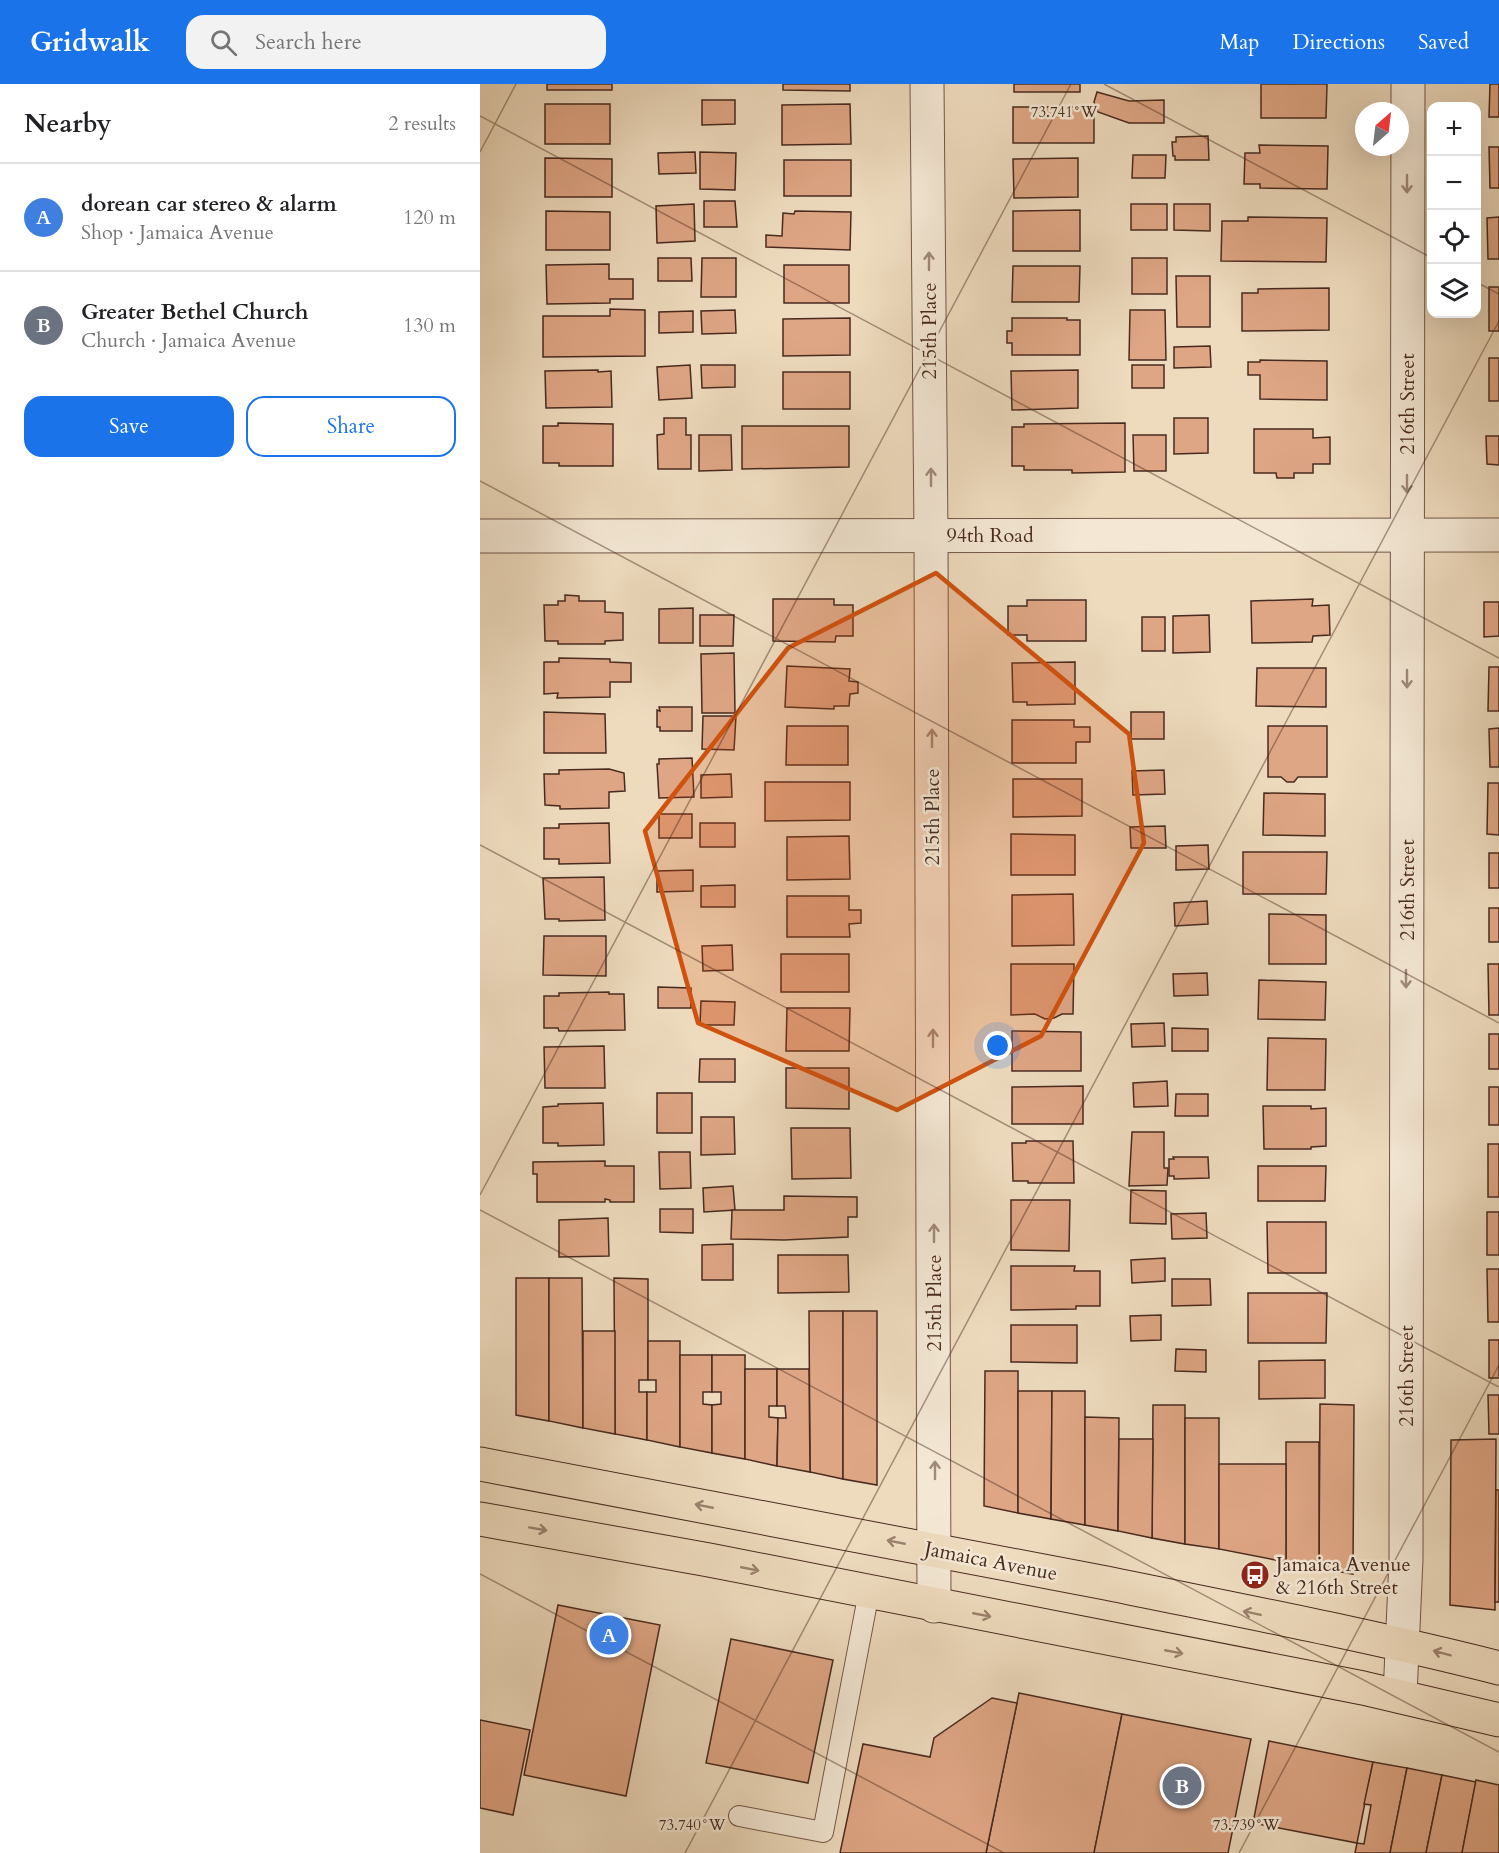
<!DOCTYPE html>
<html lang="en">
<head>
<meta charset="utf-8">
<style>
	body { margin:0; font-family:Cardo,serif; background:#f2f2f2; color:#202124 }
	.controls { position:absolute; right:18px; top:18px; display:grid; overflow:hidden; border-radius:12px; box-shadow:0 6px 24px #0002 }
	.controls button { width:54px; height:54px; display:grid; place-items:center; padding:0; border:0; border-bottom:2px solid #e0e0e0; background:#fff; color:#202124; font:30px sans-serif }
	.compass { position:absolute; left:875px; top:18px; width:54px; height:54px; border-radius:50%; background:#fff; box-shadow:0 6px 24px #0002; rotate:28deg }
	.you { position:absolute; left:518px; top:962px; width:21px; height:21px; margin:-15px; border:4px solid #fff; border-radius:50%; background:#1a73e8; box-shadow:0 0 0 9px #1a73e833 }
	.badge { display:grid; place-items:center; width:39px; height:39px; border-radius:50%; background:#1a73e8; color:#fff; font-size:20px; font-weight:700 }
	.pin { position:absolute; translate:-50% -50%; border:3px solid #fff; box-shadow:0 2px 6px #0006 }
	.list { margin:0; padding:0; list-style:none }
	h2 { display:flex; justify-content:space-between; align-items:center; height:78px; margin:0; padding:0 24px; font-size:26px }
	h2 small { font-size:20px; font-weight:400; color:#757577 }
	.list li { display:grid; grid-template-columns:39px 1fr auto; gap:18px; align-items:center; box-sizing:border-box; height:108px; padding:0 24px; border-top:2px solid #e0e0e0 }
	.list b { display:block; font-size:22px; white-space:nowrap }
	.list p { margin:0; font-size:20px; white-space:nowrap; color:#757577 }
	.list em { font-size:20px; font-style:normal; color:#757577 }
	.actions { display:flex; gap:12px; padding:18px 24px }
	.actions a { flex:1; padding:14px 0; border:2px solid #1a73e8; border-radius:18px; text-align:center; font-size:21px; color:#1a73e8 }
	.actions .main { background:#1a73e8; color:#fff }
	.icon { flex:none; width:33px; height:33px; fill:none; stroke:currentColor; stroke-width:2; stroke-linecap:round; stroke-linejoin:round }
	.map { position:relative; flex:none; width:1019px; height:1769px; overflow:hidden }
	header { display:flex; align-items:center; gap:36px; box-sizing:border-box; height:84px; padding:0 30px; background:#1a73e8; color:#fff }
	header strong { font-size:28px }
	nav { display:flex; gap:33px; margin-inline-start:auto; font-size:21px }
	.search { width:420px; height:54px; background:#f2f2f2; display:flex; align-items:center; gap:15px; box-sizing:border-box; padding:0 21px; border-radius:18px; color:#757577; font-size:22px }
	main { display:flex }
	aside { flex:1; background:#fff }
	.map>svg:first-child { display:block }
	.building { fill:#dfa685; stroke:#482a1e; stroke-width:1.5 }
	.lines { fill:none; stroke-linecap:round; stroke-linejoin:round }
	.service-casing { stroke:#725646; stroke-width:22 }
	.minor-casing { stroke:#725646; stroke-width:35 }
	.primary-casing { stroke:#482a1e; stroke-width:35 }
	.service { stroke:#f4e8d5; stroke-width:20 }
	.minor { stroke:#f4e8d5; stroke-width:33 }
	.primary { stroke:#eedbbe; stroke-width:33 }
	.oneway { stroke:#9e897a }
	.oneway2 { stroke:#9b826e }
	.marked { fill:#d0520f; fill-opacity:0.2; stroke:#d0520f; stroke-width:4.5; stroke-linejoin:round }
	.ticks { fill:none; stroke:#482a1e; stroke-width:1.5; stroke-opacity:0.45 }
	.labels { text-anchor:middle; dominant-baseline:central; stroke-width:5; stroke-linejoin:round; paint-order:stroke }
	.street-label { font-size:20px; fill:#482a1e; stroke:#f4e8d5 }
	.poi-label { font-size:20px; fill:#482a1e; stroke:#f4e8d5; text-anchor:start }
	.ticks-label { font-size:15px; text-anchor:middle; fill:#482a1e; stroke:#f4e8d5; stroke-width:5; stroke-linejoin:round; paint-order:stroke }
</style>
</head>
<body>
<header>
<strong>Gridwalk</strong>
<div class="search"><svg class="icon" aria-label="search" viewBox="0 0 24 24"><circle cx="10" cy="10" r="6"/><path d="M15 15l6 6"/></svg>Search here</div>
<nav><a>Map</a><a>Directions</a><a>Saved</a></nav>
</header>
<main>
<aside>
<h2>Nearby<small>2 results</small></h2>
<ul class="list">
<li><span class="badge" style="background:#3f7fe0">A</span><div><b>dorean car stereo &amp; alarm</b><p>Shop · Jamaica Avenue</p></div><em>120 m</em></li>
<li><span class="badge" style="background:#6b7280">B</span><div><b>Greater Bethel Church</b><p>Church · Jamaica Avenue</p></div><em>130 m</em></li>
</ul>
<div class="actions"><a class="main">Save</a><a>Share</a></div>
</aside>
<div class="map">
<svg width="1019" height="1769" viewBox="0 0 1019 1769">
	<rect width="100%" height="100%" fill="#eedbbe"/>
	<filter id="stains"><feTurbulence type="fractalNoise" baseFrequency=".00333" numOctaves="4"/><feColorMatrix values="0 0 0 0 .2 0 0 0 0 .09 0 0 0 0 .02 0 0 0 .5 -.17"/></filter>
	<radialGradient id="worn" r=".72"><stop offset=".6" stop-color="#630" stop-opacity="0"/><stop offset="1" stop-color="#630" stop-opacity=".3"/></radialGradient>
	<g class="building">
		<rect x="67" y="0" width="65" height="6"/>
		<polygon points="303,0 370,0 370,7 303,6"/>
		<rect x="534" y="0" width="66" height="8"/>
		<polygon points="781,0 847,0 846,34 781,34"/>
		<polygon points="1010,0 1019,0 1019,33 1009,33"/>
		<polygon points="617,8 649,17 684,16 684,39 649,39 618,28 614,18"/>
		<polygon points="222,16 255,16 255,40 222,41"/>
		<rect x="65" y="20" width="65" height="40"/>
		<polygon points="370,20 371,60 302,61 302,21"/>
		<polygon points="533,23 600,23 600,25 614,25 614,59 533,59"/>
		<polygon points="728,52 729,76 695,76 695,72 693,72 692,58 696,58 696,53"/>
		<polygon points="779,61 848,62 847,105 780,104 780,100 764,100 765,69 780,69"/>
		<polygon points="1009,63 1019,63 1019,104 1010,104"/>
		<polygon points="215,68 216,89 179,90 178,69"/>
		<polygon points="220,68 256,69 255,106 220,105"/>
		<polygon points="653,71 686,71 685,94 652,94"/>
		<polygon points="65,74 132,75 132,113 65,113"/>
		<polygon points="598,74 598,113 534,114 533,75"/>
		<rect x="304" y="76" width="67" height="36"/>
		<polygon points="224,117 255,117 257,143 224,143"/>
		<polygon points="214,120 215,157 177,159 176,122"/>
		<rect x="651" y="120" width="36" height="26"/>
		<polygon points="694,120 730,120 730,147 694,146"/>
		<polygon points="600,126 600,167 533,167 533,127"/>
		<polygon points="66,127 130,128 130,166 66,166"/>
		<polygon points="315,127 371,128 370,166 286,163 286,151 302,152 303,129 314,130"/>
		<polygon points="768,133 847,134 846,178 741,177 742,137 768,137"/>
		<polygon points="1019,133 1019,175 1008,175 1007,134"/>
		<polygon points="178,174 211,174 212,197 178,197"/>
		<polygon points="222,174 256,174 256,213 221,213"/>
		<rect x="652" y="174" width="35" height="36"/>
		<polygon points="129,180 129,195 153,195 153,215 130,215 130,219 67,220 66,181"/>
		<rect x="304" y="181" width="65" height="38"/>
		<polygon points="533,182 600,182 599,218 532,218"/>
		<polygon points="696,192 730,192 730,243 697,243"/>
		<rect x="1009" y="203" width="10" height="44"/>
		<polygon points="849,204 849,246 762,247 762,209 778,209 778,205"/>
		<polygon points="130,225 165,226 165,272 63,273 63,232 130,232"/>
		<polygon points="255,226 256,249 222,250 221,227"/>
		<polygon points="650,226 685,226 686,276 649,276"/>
		<polygon points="213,227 213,248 179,249 179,228"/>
		<polygon points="370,234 370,271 303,272 303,235"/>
		<polygon points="532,234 587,234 587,236 600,236 600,271 532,271 532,259 527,259 527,247 532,247"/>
		<polygon points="730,262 731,283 694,284 694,263"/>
		<rect x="1009" y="274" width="10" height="43"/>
		<polygon points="780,276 847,277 847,316 780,315 780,291 768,291 768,278 780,278"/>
		<polygon points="210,281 212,314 179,316 177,283"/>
		<polygon points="221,281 255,281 255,303 222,304"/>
		<rect x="652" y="281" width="32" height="23"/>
		<polygon points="118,286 118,288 131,287 132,323 66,324 65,287"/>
		<polygon points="598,286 598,324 532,326 531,287"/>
		<rect x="303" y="288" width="67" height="37"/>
		<polygon points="184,334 206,334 206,351 211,351 211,385 178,385 177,351 184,350"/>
		<polygon points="694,334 728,334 728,369 694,370"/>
		<polygon points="78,339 133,340 133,382 79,382 79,379 63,379 63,342 78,342"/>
		<polygon points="645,339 645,388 592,389 592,386 544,386 544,382 532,382 532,343 544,343 544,340"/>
		<polygon points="262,342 369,342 369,383 262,385"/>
		<polygon points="774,345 833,345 833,354 850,353 850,380 833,380 833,389 814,389 814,394 797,394 796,389 774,389"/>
		<polygon points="219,351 251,351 252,386 219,387"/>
		<polygon points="653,351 686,351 686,387 654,387"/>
		<polygon points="1006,352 1019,352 1019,381 1007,380"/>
		<polygon points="85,511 99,512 99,517 125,517 125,528 143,529 143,556 125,557 125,560 78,560 78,557 65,557 64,521 78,521 78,517 85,517"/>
		<polygon points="293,515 354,515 354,521 373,521 373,552 356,552 355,558 293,557"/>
		<polygon points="833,515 832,522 849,521 850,551 833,552 832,558 772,559 771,517"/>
		<polygon points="547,516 606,516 606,557 547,557 547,551 528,551 528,522 547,522"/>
		<polygon points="1004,518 1019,518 1019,552 1004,553"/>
		<polygon points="213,524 213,559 179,559 179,525"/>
		<polygon points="220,531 254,531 253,562 220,562"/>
		<polygon points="729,531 730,568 693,569 693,532"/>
		<rect x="662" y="533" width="23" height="34"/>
		<polygon points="254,569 255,629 222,629 221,570"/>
		<polygon points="79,574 130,575 130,578 151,579 151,598 130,598 130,613 77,614 78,609 64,610 64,578 79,578"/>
		<polygon points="595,578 595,620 547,621 547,618 533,618 532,579"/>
		<polygon points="307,582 370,585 369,597 378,598 378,609 370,610 369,622 354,622 354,625 305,623"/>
		<polygon points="1009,583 1019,583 1019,627 1008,627"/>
		<polygon points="777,584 846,584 846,623 776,622"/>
		<polygon points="179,623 212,623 212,647 180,647 180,643 177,643 177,626 180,627"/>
		<polygon points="64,628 125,630 126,669 64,669"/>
		<rect x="651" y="628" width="33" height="27"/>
		<polygon points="223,632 256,632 254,666 222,665"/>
		<polygon points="532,636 594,636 594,643 610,643 610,658 596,658 596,679 532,679"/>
		<polygon points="307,642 368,642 368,681 306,681"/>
		<polygon points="788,642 847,642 847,693 818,693 814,698 807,698 801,693 788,693"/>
		<polygon points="1019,644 1019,683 1010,683 1009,645"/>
		<polygon points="212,674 214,713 179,714 177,680 179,680 179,675"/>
		<polygon points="129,685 144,689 145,707 129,708 129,724 80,725 80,722 65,721 64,690 79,690 79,686"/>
		<polygon points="684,686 685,710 653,711 652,687"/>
		<polygon points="251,690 252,713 221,714 221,691"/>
		<polygon points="533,695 602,695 602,732 533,733"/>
		<polygon points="285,698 370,698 370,736 285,737"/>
		<polygon points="1008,699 1019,699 1019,751 1007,750"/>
		<polygon points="784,709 845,710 845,752 783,751"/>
		<rect x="179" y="730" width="33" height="24"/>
		<polygon points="129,739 130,779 79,780 79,775 64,775 64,744 79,744 79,740"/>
		<rect x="220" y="739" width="35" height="24"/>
		<polygon points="685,742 686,764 651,764 650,743"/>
		<polygon points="531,750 595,751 595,791 531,791"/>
		<polygon points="369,752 370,795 307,796 307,753"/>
		<polygon points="728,761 729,785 696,786 696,762"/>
		<polygon points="763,768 847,768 846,810 763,810"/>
		<rect x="1009" y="769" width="10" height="35"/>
		<polygon points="213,786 213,807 177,808 177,787"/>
		<polygon points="124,793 125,836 79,837 79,835 65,835 63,794"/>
		<polygon points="255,801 255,823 221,823 221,802"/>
		<polygon points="593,810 594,861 532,862 532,811"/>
		<polygon points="307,812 369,812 369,826 381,826 381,839 369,840 370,853 307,853"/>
		<polygon points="727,817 728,840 695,842 694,819"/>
		<rect x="1009" y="824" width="10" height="34"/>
		<polygon points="789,830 846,831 846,880 789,880"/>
		<polygon points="64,852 126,852 126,892 63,891"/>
		<polygon points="252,861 253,886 223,887 222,862"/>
		<rect x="301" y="870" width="68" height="38"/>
		<polygon points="531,880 594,880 593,930 582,930 574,934 565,935 555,930 531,931"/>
		<polygon points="1008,880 1019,880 1019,931 1009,931"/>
		<polygon points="727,889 728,911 694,912 693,890"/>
		<polygon points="779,896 846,898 845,936 778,935"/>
		<polygon points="178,903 211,904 211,924 178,924"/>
		<polygon points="129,908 129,910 144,910 145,946 79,947 78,944 64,944 64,912 79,912 79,909"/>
		<polygon points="221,917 255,918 254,941 220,941"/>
		<polygon points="307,924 370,924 369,967 306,967"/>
		<polygon points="684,939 685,962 652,963 651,940"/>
		<polygon points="692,944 728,945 728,967 692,967"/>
		<polygon points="532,947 601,948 601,987 532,987"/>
		<rect x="1009" y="950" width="10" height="35"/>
		<polygon points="788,954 846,955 845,1006 787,1006"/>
		<polygon points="124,962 125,1004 65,1004 64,963"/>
		<polygon points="220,975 255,975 255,998 219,998"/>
		<polygon points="306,984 369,984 369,1025 306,1024"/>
		<polygon points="687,997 688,1022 654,1023 653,999"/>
		<polygon points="603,1002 603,1040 532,1040 532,1003"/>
		<rect x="1009" y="1003" width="10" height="38"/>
		<rect x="177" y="1009" width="35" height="40"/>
		<polygon points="696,1010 728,1010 728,1032 695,1032"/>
		<polygon points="123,1019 124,1061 78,1062 78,1059 63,1059 63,1023 78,1022 78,1020"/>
		<polygon points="783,1022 831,1022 831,1025 846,1024 846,1062 831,1063 831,1065 784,1065"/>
		<polygon points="221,1033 254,1033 255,1070 221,1071"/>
		<polygon points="311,1044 370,1044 371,1094 312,1095"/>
		<polygon points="652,1048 684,1048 684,1084 688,1084 687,1101 649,1102"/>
		<polygon points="546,1057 593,1057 594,1099 548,1099 548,1097 533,1097 532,1059 546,1059"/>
		<rect x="1008" y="1060" width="11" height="53"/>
		<polygon points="179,1068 210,1068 211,1104 180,1105"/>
		<polygon points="693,1073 728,1073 729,1094 694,1095 694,1092 689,1092 689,1075 694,1075"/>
		<polygon points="125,1077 125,1082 154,1082 154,1118 130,1118 130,1116 125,1115 125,1118 57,1118 57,1090 53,1090 53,1078"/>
		<polygon points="778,1082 846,1082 845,1117 778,1117"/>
		<polygon points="253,1102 255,1126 224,1128 223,1104"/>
		<polygon points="651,1106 686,1107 686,1140 650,1139"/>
		<polygon points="304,1112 377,1113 377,1133 368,1133 368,1153 304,1156 251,1155 252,1126 304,1126"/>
		<polygon points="531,1116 590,1116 589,1167 531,1166"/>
		<polygon points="180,1125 213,1125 213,1149 180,1148"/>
		<rect x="1007" y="1128" width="12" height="43"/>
		<polygon points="726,1129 727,1154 692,1155 691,1130"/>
		<polygon points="128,1134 129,1172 79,1173 79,1136"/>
		<polygon points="787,1138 846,1138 846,1189 788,1189"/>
		<polygon points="253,1160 253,1196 222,1196 222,1161"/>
		<polygon points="298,1171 368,1171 369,1208 298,1209"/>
		<polygon points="685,1174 685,1197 652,1199 651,1176"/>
		<polygon points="531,1182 595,1182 594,1187 620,1187 620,1222 596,1222 596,1225 531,1226"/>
		<polygon points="1007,1185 1019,1185 1019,1238 1008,1238"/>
		<polygon points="36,1194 69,1194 69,1337 36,1331"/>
		<polygon points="69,1194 102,1194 103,1344 69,1337"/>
		<polygon points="134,1194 168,1195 168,1296 159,1296 159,1308 167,1308 167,1356 135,1350"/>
		<polygon points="692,1195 730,1195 731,1221 692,1222"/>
		<polygon points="768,1209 847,1209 846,1259 768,1259"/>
		<polygon points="329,1227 363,1227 363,1395 330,1388"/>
		<polygon points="363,1227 397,1227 397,1401 363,1395"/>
		<polygon points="681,1231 681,1256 651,1257 650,1232"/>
		<polygon points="531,1241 597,1241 597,1279 531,1278"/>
		<polygon points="103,1247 135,1247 135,1350 103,1344"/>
		<rect x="1009" y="1256" width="10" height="38"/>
		<polygon points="168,1257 200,1257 200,1363 167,1356 167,1308 176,1308 176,1296 168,1296"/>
		<polygon points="696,1265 726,1266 726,1288 695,1287"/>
		<polygon points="200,1271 232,1271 232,1308 223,1308 223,1320 232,1321 232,1369 200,1363"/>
		<polygon points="232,1271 265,1271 265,1375 232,1369 232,1321 241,1320 241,1308 232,1308"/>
		<polygon points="845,1276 845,1314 779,1315 779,1277"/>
		<polygon points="265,1285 297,1285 297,1322 289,1322 289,1333 298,1334 297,1382 265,1375"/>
		<polygon points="297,1285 329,1285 330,1388 297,1382 298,1334 306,1334 305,1322 297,1322"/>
		<polygon points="505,1287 538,1287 538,1429 504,1422"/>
		<polygon points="538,1307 572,1307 571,1435 538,1429"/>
		<polygon points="572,1307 605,1307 605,1441 571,1435"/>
		<polygon points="1008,1311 1019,1311 1019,1350 1009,1350"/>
		<polygon points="840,1320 874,1321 873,1490 839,1484"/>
		<polygon points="673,1321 705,1321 705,1460 672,1454"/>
		<polygon points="605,1333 639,1334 638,1447 605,1441"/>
		<polygon points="705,1334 739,1334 739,1465 705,1460"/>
		<polygon points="639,1355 673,1355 672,1454 638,1447"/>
		<polygon points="1016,1355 1015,1526 970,1521 971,1356"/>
		<polygon points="806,1358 839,1358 839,1484 806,1478"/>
		<polygon points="739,1380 806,1380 806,1478 739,1465"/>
		<polygon points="1016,1406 1019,1406 1019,1518 1015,1518"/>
		<polygon points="78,1521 180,1541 146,1712 44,1691"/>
		<polygon points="251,1555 353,1576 328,1699 226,1679"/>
		<polygon points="539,1609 642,1630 614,1769 506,1769"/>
		<polygon points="512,1614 537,1619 506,1769 360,1769 383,1660 450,1673 454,1654"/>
		<polygon points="642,1630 771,1655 748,1769 614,1769"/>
		<polygon points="0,1636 50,1646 33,1731 0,1724"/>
		<polygon points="789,1657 893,1678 877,1759 773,1739"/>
		<polygon points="893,1678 927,1684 910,1769 875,1769 877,1759 884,1760 891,1721 884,1720"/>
		<polygon points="927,1684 962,1691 946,1769 910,1769"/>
		<polygon points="962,1691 996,1698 982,1769 946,1769"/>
		<polygon points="996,1696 1019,1701 1019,1769 982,1769"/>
	</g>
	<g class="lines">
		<g class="service-casing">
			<polyline id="service" points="259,1732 343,1748 389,1508"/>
		</g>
		<g class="minor-casing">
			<g id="minor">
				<polyline points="447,0 451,452 454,1522"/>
				<polyline points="0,452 1019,451"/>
				<polyline points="920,1612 926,1475 928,0"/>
			</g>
		</g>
		<g class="primary-casing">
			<g id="primary">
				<path d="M0 1380C209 1419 418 1458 626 1499 757 1526 889 1551 1019 1584"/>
				<polyline points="0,1435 229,1476 883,1604 1019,1636"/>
			</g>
		</g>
		<use href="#service" class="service"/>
		<use href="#minor" class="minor"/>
		<use href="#primary" class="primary"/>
	</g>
	<defs><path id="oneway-shaft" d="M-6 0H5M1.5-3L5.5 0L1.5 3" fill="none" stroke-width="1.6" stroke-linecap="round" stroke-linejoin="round" transform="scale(1.5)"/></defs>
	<g class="oneway">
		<use href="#oneway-shaft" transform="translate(927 100) rotate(90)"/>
		<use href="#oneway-shaft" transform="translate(449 177) rotate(-90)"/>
		<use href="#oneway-shaft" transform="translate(451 393) rotate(-90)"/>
		<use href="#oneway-shaft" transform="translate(927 400) rotate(90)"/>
		<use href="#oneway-shaft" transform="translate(927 595) rotate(90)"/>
		<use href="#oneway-shaft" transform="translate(452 654) rotate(-90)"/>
		<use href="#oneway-shaft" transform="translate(926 895) rotate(90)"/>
		<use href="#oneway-shaft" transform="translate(453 954) rotate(-90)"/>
		<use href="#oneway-shaft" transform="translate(454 1149) rotate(-90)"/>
		<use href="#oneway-shaft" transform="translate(455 1386) rotate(-90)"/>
	</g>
	<g class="oneway2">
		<use href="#oneway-shaft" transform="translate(224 1422) rotate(-169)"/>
		<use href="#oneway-shaft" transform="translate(58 1445) rotate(10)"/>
		<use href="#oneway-shaft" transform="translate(416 1458) rotate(-169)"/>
		<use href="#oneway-shaft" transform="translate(270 1485) rotate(11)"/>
		<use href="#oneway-shaft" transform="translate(772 1529) rotate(-168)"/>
		<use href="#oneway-shaft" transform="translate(502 1531) rotate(11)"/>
		<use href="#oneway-shaft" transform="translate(694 1568) rotate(11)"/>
		<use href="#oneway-shaft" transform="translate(962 1569) rotate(-165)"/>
	</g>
	<path class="marked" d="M456 489 649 650 664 759 561 952 417 1026 218 939 165 747 308 564Z"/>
	<path class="ticks" d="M624 0 952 174M0 32 1019 574M0 68 36 0M996 198 1019 210M0 397 1019 939M0 761 1019 1303M0 1111 591 0M0 1126 1019 1668M0 1490 524 1769M205 1769 1019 237M759 1769 1019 1281"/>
	<defs>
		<g id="bus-disc" transform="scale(1.5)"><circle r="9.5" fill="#8f2418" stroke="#f4e8d5"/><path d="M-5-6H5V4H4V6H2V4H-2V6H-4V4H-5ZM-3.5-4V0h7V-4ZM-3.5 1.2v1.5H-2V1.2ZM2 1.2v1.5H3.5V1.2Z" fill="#fff"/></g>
	</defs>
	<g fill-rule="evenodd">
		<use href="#bus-disc" x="775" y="1491"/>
	</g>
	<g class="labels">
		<g class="street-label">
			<text transform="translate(449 247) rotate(-90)">215th Place</text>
			<text transform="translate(927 320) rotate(-90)">216th Street</text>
			<text x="510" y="451">94th Road</text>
			<text transform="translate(452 733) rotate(-90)">215th Place</text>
			<text transform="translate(927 806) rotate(-90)">216th Street</text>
			<text transform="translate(454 1219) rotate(-90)">215th Place</text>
			<text transform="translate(926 1292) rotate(-90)">216th Street</text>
			<text transform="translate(511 1477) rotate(11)">Jamaica Avenue</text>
		</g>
		<g class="poi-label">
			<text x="796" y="1480">Jamaica Avenue<tspan x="796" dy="23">&amp; 216th Street</tspan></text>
		</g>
	</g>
	<g class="ticks-label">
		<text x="584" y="33">73.741°W</text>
		<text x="212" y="1746">73.740°W</text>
		<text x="766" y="1746">73.739°W</text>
	</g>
	<rect width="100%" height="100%" filter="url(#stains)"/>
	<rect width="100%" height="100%" fill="url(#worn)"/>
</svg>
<div class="controls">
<button>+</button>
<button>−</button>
<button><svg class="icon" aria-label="locate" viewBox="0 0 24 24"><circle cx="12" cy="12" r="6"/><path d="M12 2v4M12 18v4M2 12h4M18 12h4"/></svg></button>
<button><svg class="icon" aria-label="layers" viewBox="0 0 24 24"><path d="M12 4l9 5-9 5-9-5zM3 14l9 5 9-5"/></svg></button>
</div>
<svg class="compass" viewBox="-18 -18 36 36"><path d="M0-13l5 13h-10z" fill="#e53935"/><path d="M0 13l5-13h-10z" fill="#757577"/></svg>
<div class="you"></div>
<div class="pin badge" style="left:129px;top:1551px;background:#3f7fe0">A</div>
<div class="pin badge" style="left:702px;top:1702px;background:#6b7280">B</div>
</div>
</main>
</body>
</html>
